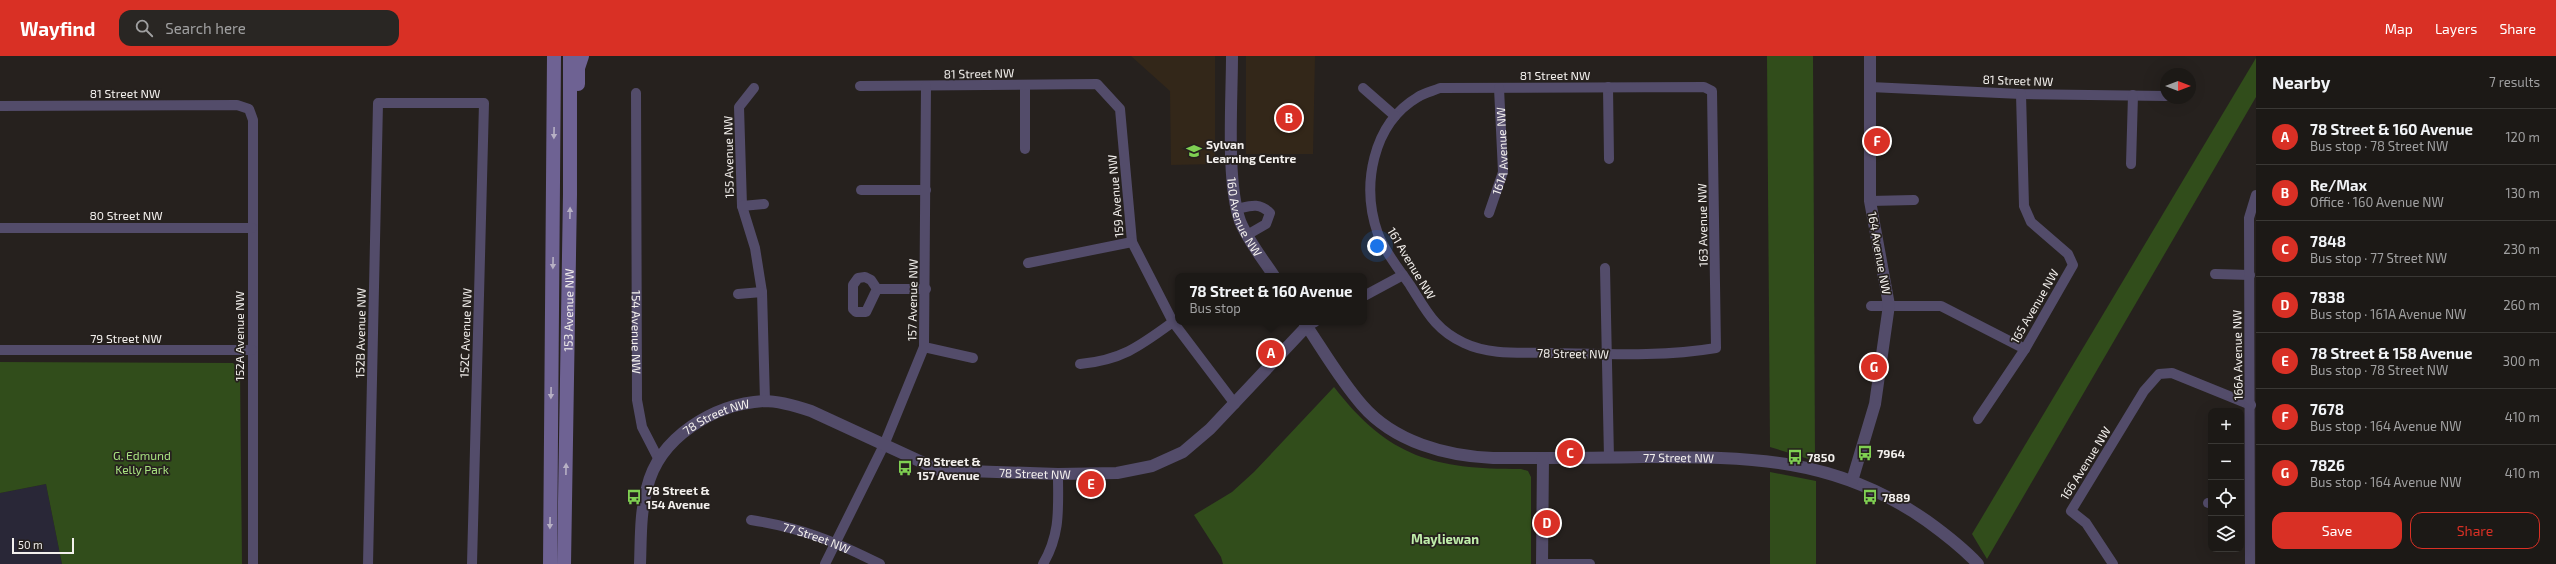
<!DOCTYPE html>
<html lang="en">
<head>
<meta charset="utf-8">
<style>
	body { margin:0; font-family:"Exo 2",sans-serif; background:#292623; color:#f1f3f6 }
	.controls { position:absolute; right:12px; bottom:12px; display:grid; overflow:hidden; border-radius:8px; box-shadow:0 4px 16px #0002 }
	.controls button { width:36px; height:36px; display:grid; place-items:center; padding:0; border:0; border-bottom:1px solid #3a3835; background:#1c1916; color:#f1f3f6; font:20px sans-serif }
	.compass { position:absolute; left:2160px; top:12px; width:36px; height:36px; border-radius:50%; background:#1c1916; box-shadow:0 4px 16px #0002; rotate:90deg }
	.scale { position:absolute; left:12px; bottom:10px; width:62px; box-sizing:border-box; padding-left:4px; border:2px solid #f3f0ed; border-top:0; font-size:11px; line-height:14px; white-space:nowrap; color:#f3f0ed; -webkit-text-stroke:3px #26211e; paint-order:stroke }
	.you { position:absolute; left:1377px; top:190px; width:14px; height:14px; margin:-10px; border:3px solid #fff; border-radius:50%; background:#1a73e8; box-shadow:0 0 0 6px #1a73e833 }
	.badge { display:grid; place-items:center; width:26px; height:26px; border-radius:50%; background:#d93025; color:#fff; font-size:13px; font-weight:700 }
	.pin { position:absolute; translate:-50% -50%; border:2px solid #fff; box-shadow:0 1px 4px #0006 }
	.popup { position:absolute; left:1175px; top:217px; width:192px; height:52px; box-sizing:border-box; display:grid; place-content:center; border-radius:8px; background:#1c1916; filter:drop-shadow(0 1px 3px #0005); font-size:13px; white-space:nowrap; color:#a0a0a1 }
	.popup b { font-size:15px; color:#f1f3f6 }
	.popup::after { content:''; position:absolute; left:50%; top:100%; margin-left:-8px; border:8px solid transparent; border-top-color:#1c1916 }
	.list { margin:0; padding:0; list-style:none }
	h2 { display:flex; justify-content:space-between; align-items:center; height:52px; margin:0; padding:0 16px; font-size:17px }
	h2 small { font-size:13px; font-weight:400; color:#a0a0a1 }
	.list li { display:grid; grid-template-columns:26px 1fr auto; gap:12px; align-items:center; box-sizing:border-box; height:56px; padding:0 16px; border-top:1px solid #3a3835 }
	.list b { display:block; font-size:15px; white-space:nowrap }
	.list p { margin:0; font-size:13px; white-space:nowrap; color:#a0a0a1 }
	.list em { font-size:13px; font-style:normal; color:#a0a0a1 }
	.actions { display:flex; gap:8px; padding:12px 16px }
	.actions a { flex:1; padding:9px 0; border:1px solid #d93025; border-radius:12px; text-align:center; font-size:14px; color:#d93025 }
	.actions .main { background:#d93025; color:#fff }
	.icon { flex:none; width:22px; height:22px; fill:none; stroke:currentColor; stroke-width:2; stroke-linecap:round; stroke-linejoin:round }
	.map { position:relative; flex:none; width:2256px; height:508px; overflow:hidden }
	header { display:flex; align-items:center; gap:24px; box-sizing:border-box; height:56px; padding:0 20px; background:#d93025; color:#fff }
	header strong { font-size:19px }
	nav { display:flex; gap:22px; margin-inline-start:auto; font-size:14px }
	.search { width:280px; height:36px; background:#292623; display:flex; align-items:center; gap:10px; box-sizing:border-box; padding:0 14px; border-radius:12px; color:#a0a0a1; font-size:15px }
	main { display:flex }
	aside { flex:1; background:#1c1916 }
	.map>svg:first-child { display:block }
	.commercial { fill:#332719 }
	.education { fill:#292737 }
	.green { fill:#314d1b }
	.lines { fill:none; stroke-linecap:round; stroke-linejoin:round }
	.minor { stroke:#534c6a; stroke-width:10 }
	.tertiary { stroke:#534c6a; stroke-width:12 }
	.secondary { stroke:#6e6293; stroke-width:14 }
	.oneway { fill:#b7b0c4 }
	.labels { text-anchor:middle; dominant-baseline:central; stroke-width:3.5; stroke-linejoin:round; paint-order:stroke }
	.street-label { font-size:12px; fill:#f3f0ed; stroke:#26211e }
	.poi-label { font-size:12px; font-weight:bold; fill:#f3f0ed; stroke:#26211e; text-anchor:start }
	.park-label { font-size:12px; fill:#a8e280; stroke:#26211e }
	.neighbourhood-label { font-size:13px; font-weight:bold; fill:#c0eeab; stroke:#26211e }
</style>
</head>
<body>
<header>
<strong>Wayfind</strong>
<div class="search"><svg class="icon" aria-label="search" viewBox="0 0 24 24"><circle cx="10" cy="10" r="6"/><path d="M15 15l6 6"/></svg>Search here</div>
<nav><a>Map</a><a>Layers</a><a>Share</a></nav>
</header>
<main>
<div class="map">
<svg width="2256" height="508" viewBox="0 0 2256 508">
	<rect width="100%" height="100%" fill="#26211e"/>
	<g class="commercial">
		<polygon points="1131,0 1215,0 1215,108 1171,109 1170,35"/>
		<polygon points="1246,0 1315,0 1313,98 1246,98"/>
	</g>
	<polygon class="education" points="46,428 62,508 0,508 0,437"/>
	<g class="green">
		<polygon points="1767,0 1813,0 1815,405 1770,391"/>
		<polygon points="2256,2 2256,41 1987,503 1972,478"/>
		<polygon points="0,306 233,307 240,314 242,508 62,508 46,428 0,437"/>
		<path d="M1334 331C1389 402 1434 413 1521 413L1528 415 1531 421V508H1223L1221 501 1194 459 1232 436 1254 416Z"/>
		<polygon points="1770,416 1816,425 1816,508 1770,508"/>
	</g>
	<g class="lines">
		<g class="minor">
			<polyline points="1025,29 1025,93"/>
			<polyline points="860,30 1097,28 1120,53 1132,186 1173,266 1235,348"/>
			<polyline points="1608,31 1609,103"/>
			<path d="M1704 31 1712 35 1716 292C1663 301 1607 298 1553 297 1524 296 1491 300 1464 287 1435 274 1426 254 1410 229 1399 213 1384 195 1378 178 1361 130 1372 68 1418 41 1424 37 1433 35 1440 32Z"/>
			<polyline points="1870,31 2021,38 2166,40"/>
			<polyline points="754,32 739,51 742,150 755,192 762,236 765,345"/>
			<polyline points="1363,32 1395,60"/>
			<path id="s1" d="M636 37 637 344 642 371 659 404"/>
			<polyline points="0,50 237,49 249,53 253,64 253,508"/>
			<polyline points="2131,108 2133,39"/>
			<polyline points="861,134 926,134"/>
			<polyline points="1870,145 1914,144"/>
			<polyline points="742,150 764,148"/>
			<path d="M1237 153C1250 150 1259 146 1270 157L1266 168 1247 179"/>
			<path id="s2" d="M1489 157 1503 116 1499 32"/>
			<polyline points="0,172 252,172"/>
			<polyline points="1028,207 1132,186"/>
			<polyline points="1605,212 1609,402"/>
			<polyline points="2215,218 2250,219"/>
			<polygon points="865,221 871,224 877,233 866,256 856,256 853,253 853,229 858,222"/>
			<polyline points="877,233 926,233"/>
			<polyline points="738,238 762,236"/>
			<polyline points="1364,240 1403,219"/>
			<polyline points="1871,250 1941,250 2025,293"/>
			<polyline points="1307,270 1315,266"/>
			<polyline points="924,291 973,302"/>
			<polyline points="0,294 252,294"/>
			<path d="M1080 308C1122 304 1140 290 1173 266"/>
			<polyline points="1978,363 2025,293 2073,209 2068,198 2031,166 2024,150 2021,38"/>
			<polyline points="2208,447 2211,447"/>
			<path id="s3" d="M751 464C802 472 834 485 880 508"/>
			<polyline points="368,508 378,47 484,47 472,508"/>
			<polyline points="825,508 884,389 924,291 926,30"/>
			<path d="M1043 508C1061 477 1058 452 1058 418"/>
			<polyline points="1542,508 1590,508"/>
			<polyline points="2113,508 2086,467 2071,455 2144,335 2159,318 2172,317 2251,349"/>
			<polyline points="2250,508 2249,162 2256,139"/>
		</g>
		<g class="tertiary">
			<path id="s4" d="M1232 0C1232 45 1226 125 1240 165 1248 185 1263 203 1274 220"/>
			<path id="s5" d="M1304 266C1323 294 1340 324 1362 349 1394 386 1446 400 1493 402 1543 402 1593 402 1644 401 1751 401 1836 401 1927 465 1945 478 1963 492 1978 508"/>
			<polyline points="1852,425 1875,348 1889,249 1870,145 1870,0"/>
			<path id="s6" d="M640 508C641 483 640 457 647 432 659 381 714 348 764 345 780 345 796 350 811 355L939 414 1058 418 1117 417 1152 410 1183 396 1210 373 1307 270"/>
			<polyline points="1542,508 1543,402"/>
		</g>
		<g class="secondary">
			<polyline points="578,28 578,12 582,0"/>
			<polyline points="550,508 554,0"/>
			<path id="s7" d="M564 508 570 138V0"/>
		</g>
	</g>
	<defs><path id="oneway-solid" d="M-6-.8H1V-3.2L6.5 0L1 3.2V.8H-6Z"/></defs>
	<g class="oneway">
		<use href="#oneway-solid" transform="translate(554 77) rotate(91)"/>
		<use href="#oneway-solid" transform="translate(570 157) rotate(-89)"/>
		<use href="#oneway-solid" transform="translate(553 207) rotate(91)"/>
		<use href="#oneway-solid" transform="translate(551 337) rotate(91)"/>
		<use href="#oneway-solid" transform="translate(566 413) rotate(-89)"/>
		<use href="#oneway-solid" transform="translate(550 467) rotate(91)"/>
	</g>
	<defs>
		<g id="school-bare" transform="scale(1.2)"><path d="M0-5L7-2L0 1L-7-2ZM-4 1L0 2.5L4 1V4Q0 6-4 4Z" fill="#7fd052" stroke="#26211e" stroke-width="2.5" paint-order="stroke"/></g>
		<g id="bus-bare" transform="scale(1.2)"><path d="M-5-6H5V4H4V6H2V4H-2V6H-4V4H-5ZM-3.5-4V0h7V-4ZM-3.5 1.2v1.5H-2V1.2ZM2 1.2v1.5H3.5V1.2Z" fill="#7fd052" stroke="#26211e" stroke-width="2.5" paint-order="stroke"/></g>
	</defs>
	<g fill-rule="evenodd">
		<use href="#school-bare" x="1194" y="95"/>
		<use href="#bus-bare" x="1865" y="397"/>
		<use href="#bus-bare" x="1795" y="401"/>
		<use href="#bus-bare" x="905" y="412"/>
		<use href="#bus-bare" x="634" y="441"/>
		<use href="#bus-bare" x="1870" y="441"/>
	</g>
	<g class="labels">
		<g class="street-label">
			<text transform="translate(979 17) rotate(-1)">81 Street NW</text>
			<text x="1555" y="19">81 Street NW</text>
			<text transform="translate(2018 24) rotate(2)">81 Street NW</text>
			<text x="125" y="37">81 Street NW</text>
			<text stroke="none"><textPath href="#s2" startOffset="64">161A Avenue NW</textPath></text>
			<text transform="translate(728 101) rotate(-91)">155 Avenue NW</text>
			<text transform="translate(1115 140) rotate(-95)">159 Avenue NW</text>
			<text x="126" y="159">80 Street NW</text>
			<text stroke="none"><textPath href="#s4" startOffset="163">160 Avenue NW</textPath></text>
			<text transform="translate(1702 169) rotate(-91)">163 Avenue NW</text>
			<text transform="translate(1880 197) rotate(80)">164 Avenue NW</text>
			<text transform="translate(1412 207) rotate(59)">161 Avenue NW</text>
			<text transform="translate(912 244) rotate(-89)">157 Avenue NW</text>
			<text transform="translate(2034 250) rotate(-60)">165 Avenue NW</text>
			<text stroke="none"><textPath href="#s7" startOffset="254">153 Avenue NW</textPath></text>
			<text stroke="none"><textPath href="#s1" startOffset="239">154 Avenue NW</textPath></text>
			<text transform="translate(360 277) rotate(-89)">152B Avenue NW</text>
			<text transform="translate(465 277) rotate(-88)">152C Avenue NW</text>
			<text transform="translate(239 280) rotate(-90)">152A Avenue NW</text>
			<text x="126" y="282">79 Street NW</text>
			<text transform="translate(1573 297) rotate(1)">78 Street NW</text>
			<text transform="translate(2237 299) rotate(-91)">166A Avenue NW</text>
			<text stroke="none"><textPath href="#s6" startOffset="181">78 Street NW</textPath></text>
			<text stroke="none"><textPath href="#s5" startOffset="432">77 Street NW</textPath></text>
			<text transform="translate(2085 407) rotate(-58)">166 Avenue NW</text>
			<text stroke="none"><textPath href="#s6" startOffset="517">78 Street NW</textPath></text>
			<text stroke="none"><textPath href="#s3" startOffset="68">77 Street NW</textPath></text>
		</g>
		<g class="poi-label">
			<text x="1206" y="88">Sylvan<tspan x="1206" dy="14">Learning Centre</tspan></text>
			<text x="1877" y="397">7964</text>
			<text x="1807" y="401">7850</text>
			<text x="917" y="405">78 Street &amp;<tspan x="917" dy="14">157 Avenue</tspan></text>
			<text x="646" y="434">78 Street &amp;<tspan x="646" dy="14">154 Avenue</tspan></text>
			<text x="1882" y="441">7889</text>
		</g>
		<g class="park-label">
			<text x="142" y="399">G. Edmund<tspan x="142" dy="14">Kelly Park</tspan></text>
		</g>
		<g class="neighbourhood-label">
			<text x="1445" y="483">Mayliewan</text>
		</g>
	</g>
</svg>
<div class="controls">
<button>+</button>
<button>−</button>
<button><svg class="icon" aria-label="locate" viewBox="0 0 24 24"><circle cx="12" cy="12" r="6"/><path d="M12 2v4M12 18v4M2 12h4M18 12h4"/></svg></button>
<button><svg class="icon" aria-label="layers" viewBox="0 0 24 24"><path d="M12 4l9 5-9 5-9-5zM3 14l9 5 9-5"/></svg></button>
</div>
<svg class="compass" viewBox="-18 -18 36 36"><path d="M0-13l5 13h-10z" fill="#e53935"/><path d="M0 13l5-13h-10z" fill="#a0a0a1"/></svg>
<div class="scale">50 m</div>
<div class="you"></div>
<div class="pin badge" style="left:1271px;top:297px">A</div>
<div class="popup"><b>78 Street &amp; 160 Avenue</b>Bus stop</div>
<div class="pin badge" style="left:1289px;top:62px">B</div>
<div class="pin badge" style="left:1570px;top:397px">C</div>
<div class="pin badge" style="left:1547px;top:467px">D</div>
<div class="pin badge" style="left:1091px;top:428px">E</div>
<div class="pin badge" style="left:1877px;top:85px">F</div>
<div class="pin badge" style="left:1874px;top:311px">G</div>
</div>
<aside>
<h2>Nearby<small>7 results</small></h2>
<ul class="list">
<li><span class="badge">A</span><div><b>78 Street &amp; 160 Avenue</b><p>Bus stop · 78 Street NW</p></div><em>120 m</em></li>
<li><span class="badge">B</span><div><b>Re/Max</b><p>Office · 160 Avenue NW</p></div><em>130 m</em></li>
<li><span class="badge">C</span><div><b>7848</b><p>Bus stop · 77 Street NW</p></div><em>230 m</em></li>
<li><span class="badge">D</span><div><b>7838</b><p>Bus stop · 161A Avenue NW</p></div><em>260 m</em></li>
<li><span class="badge">E</span><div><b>78 Street &amp; 158 Avenue</b><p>Bus stop · 78 Street NW</p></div><em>300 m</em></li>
<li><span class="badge">F</span><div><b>7678</b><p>Bus stop · 164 Avenue NW</p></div><em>410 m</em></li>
<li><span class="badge">G</span><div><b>7826</b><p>Bus stop · 164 Avenue NW</p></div><em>410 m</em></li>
</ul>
<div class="actions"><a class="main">Save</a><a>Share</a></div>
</aside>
</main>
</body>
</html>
